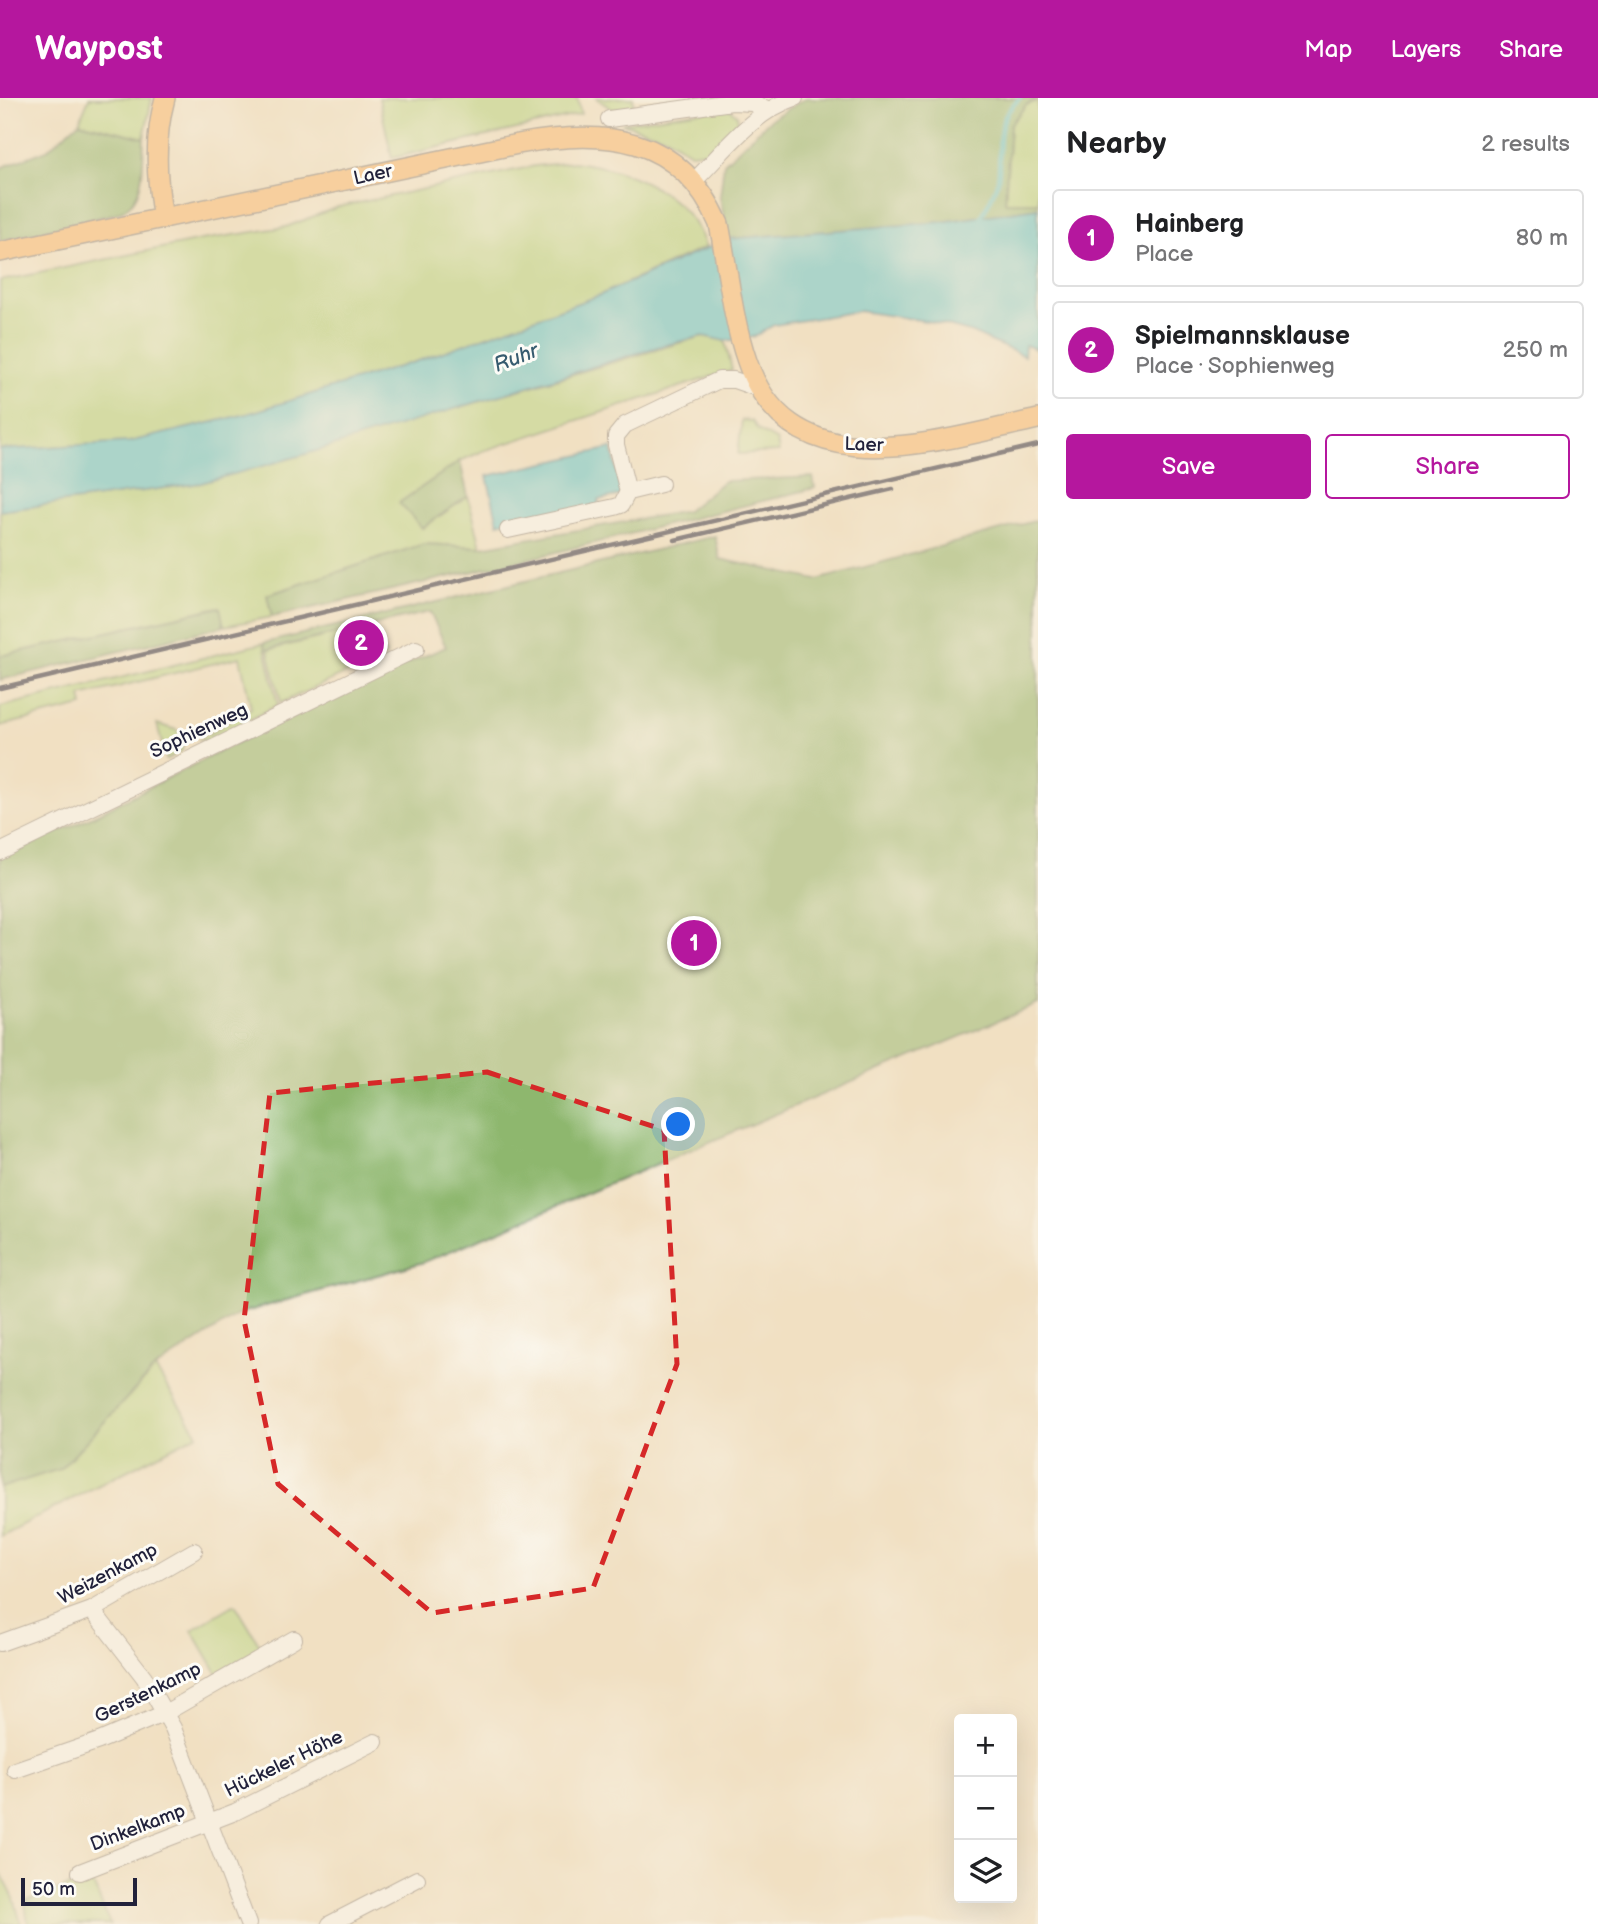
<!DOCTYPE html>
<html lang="en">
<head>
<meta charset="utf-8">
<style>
	body { margin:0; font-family:"Balsamiq Sans",sans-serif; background:#f6f6f6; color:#202124 }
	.controls { position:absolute; right:21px; bottom:21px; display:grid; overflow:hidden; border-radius:7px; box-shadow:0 7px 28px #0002 }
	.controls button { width:63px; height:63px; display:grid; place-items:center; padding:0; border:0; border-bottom:2px solid #e0e0e0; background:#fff; color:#202124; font:35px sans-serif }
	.scale { position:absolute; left:21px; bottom:18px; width:116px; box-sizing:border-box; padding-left:7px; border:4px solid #22223b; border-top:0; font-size:19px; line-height:24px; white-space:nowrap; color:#22223b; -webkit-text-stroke:5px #fdfcf7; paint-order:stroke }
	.you { position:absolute; left:679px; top:1027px; width:24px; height:24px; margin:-18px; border:5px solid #fff; border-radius:50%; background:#1a73e8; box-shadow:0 0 0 10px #1a73e833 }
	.badge { display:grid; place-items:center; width:46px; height:46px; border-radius:50%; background:#b5179e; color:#fff; font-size:23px; font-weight:700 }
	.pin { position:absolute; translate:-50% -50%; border:4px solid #fff; box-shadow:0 2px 7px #0006 }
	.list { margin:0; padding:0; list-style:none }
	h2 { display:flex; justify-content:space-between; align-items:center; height:91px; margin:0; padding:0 28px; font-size:30px }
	h2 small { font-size:23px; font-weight:400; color:#757577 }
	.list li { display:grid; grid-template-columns:46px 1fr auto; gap:21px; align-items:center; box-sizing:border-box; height:98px; margin:0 14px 14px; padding:0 14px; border:2px solid #e0e0e0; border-radius:7px }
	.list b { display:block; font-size:26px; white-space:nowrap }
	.list p { margin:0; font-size:23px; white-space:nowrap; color:#757577 }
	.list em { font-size:23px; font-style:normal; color:#757577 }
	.actions { display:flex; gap:14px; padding:21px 28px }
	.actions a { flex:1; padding:16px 0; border:2px solid #b5179e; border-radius:7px; text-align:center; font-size:24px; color:#b5179e }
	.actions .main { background:#b5179e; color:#fff }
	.icon { flex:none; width:38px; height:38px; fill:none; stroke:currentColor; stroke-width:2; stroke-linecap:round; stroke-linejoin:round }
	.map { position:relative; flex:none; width:1038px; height:1826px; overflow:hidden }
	header { display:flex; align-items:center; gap:42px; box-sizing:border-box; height:98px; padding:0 35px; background:#b5179e; color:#fff }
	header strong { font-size:33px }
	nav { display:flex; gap:38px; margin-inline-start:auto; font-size:24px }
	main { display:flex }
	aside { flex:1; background:#fff }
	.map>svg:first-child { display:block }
	.green { fill:#b3d67f; stroke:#6a7c5d; stroke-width:2 }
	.forest { fill:#8eb76e; stroke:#586c54; stroke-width:2 }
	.water { fill:#5ac6d0; stroke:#3e7486; stroke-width:2 }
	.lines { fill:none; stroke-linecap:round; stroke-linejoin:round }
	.stream { stroke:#5ac6d0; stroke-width:4.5 }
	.minor-casing { stroke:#8a817e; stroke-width:18 }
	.major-casing { stroke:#8a817e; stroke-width:22 }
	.minor { stroke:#fff; stroke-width:16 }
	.major { stroke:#ffbb71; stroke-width:19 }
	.rail { stroke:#22223b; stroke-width:4.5 }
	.marked { fill:none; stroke:#d62828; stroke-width:5; stroke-dasharray:14 9; stroke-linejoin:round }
	.labels { text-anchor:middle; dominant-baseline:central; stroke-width:6; stroke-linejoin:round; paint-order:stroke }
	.street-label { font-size:19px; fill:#22223b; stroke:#fdfcf7 }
	.water-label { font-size:21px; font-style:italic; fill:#365b6f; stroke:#fdfcf7 }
</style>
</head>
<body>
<header>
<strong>Waypost</strong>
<nav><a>Map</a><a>Layers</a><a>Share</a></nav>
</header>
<main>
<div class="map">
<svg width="1038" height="1826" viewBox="0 0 1038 1826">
	<rect width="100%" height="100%" fill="#fdfcf7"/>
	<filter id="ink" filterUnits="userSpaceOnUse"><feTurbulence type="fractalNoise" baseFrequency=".0143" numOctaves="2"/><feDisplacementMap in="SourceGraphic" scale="14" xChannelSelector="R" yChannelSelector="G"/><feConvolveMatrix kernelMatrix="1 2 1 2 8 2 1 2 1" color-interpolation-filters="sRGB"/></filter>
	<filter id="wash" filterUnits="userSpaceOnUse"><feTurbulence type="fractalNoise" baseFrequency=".00686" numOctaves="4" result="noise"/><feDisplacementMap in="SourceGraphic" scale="28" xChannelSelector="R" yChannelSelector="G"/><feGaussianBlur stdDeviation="1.57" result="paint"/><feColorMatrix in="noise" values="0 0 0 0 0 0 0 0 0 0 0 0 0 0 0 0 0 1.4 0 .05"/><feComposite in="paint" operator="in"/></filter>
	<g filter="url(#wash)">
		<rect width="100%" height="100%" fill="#f1e0c2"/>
		<g class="green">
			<polygon points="89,0 152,0 144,40 79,24"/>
			<polygon points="379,0 577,0 581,16 392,60"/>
			<polygon points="596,0 633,0 634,10 613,12"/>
			<polygon points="1038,3 1038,104 1005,104 1010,27 1026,7"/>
			<polygon points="728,9 737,17 738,23 708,53 691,55 666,39 622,25"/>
			<path d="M574 64C628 71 686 93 706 149L600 197 418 263 247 316 129 344 0 352V183L201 142 286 129 338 109 535 68Z"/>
			<polygon points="703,238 725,243 732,272 483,353 460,363 400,405 423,430 468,398 481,449 424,446 267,497 272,519 224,528 219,509 0,558 0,413 201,385"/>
			<polygon points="742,322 752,323 758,332 777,343 779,354 738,356"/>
			<polygon points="373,527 386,557 281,605 268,552"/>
			<polygon points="264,545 278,607 207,644 199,642 251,610 240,559 81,598 83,608 0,628 0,609"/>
			<polygon points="157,626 177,632 184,641 182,653 166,662"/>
			<polygon points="155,1270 198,1336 0,1438 0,1390 60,1371"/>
			<polygon points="235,1506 264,1554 220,1580 192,1532"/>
			<polygon points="0,1773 14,1800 21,1826 0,1826"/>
			<polygon points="88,1782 94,1788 110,1826 28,1826 25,1803"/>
		</g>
		<g class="forest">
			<polygon points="806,0 1038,0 1026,7 1010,27 1005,104 1038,104 1038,110 941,124 728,141 720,99 724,65 771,21"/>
			<path d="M79 24 144 40C142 70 147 106 114 116L0 143V70L47 52Z"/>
			<polygon points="460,363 468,398 422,430 399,405"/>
			<polygon points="813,379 815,390 545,457 272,519 267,497 424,446 481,449 687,413 724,383"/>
			<polygon points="1038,422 1038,906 424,1164 241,1215 155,1270 60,1371 0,1390 0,760 83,723 321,602 446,549 430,514 265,552 264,545 715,438 720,461 817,482"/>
			<polygon points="220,509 224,528 0,582 0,558"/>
		</g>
		<g class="water">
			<polygon points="1038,110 1038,252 1025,247 1024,258 970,234 933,224 859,213 774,227 753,239 725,243 703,238 661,248 303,357 201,385 0,413 0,352 129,344 247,316 418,263 600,197 728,141 941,124"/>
			<polygon points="612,350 622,397 598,402 599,408 527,424 525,419 498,425 487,378"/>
		</g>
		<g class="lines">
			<path class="stream" d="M980 122C986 109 995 95 998 81 1003 47 991 26 1020 0"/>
		</g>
	</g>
	<g filter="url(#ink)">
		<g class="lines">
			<g class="minor-casing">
				<g id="minor">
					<polyline points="609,21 732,4 752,5 767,11"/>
					<path d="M693 84C725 53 752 14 795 0"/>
					<polyline points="661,386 628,394 616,347 616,338 625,327 719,282 734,282 760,291"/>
					<polyline points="508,432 615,409 621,407 628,394"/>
					<polyline points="0,754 416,551"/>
					<polyline points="92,1512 144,1579 173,1630 248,1826"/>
					<polyline points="0,1545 92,1512 194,1453"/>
					<polyline points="15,1672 99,1643 165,1615 294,1541"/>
					<polyline points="80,1774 235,1714 375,1644"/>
					<polyline points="330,1826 417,1781"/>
				</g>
			</g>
			<g class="major-casing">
				<g id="major">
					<path d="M163 121C156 80 154 41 165 0"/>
					<path d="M0 154 518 46C604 30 680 36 719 126 728 171 732 220 747 263 791 393 940 342 1038 321"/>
				</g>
			</g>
			<use href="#minor" class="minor"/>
			<use href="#major" class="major"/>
			<g class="rail">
				<polyline points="675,442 893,391"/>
				<polyline points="0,590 1038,347"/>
			</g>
		</g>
	</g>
	<path d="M0 0H1038V1826H0ZM487 974 664 1032 677 1266 593 1490 432 1515 278 1386 244 1222 270 995Z" fill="#f1e0c2" fill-opacity=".55" fill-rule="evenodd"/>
	<path class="marked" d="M487 974 664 1032 677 1266 593 1490 432 1515 278 1386 244 1222 270 995Z"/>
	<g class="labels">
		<g class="street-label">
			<text transform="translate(373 77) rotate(-12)">Laer</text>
			<text transform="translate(864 347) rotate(2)">Laer</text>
			<text transform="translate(199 633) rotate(-25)">Sophienweg</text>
			<text transform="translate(108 1476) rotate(-28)">Weizenkamp</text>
			<text transform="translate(148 1595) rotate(-26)">Gerstenkamp</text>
			<text transform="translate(284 1666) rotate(-26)">Hückeler Höhe</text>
			<text transform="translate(138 1730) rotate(-21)">Dinkelkamp</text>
		</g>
		<g class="water-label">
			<text transform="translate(516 260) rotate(-21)">Ruhr</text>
		</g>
	</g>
</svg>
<div class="controls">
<button>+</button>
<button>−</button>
<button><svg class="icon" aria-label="layers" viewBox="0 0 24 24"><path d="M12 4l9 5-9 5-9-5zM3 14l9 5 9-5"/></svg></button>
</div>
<div class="scale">50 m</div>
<div class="you"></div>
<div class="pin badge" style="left:694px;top:845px">1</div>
<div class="pin badge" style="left:361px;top:545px">2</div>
</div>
<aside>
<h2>Nearby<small>2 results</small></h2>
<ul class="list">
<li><span class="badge">1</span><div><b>Hainberg</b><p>Place</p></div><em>80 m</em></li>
<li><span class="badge">2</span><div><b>Spielmannsklause</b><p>Place · Sophienweg</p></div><em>250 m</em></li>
</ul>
<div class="actions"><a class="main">Save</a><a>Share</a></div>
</aside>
</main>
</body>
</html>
